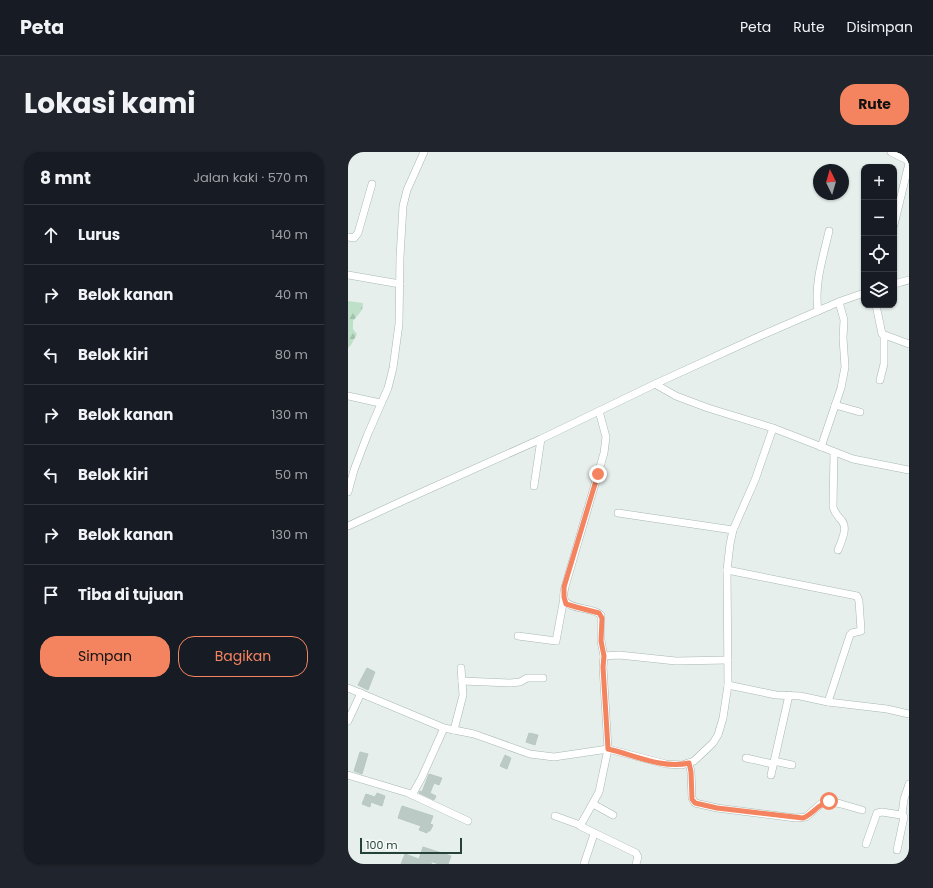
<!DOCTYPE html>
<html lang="id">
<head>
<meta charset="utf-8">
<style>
	body { margin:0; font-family:Poppins,sans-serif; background:#20242c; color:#f1f3f6 }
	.controls { position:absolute; right:12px; top:12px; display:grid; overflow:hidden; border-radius:8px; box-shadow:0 1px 3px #0004 }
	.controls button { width:36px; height:36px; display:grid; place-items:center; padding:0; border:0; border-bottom:1px solid #363941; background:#171b24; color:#f1f3f6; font:20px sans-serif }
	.compass { position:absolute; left:465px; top:12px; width:36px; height:36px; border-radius:50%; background:#171b24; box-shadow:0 1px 3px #0004; rotate:355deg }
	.scale { position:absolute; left:12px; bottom:10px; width:102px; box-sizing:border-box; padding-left:4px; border:2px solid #24423a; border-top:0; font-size:11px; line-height:14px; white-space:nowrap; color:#24423a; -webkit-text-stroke:3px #f7fbf9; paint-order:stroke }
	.stop { position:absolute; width:12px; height:12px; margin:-9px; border:3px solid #f4845f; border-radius:50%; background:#fff }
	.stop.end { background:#f4845f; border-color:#fff; box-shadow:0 1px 4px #0008 }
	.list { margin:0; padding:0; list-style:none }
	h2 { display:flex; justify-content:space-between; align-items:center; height:52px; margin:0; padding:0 16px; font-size:17px }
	h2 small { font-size:13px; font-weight:400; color:#9ea1a6 }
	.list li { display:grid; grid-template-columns:26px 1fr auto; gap:12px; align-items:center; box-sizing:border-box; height:60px; padding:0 16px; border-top:1px solid #363941 }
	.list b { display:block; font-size:15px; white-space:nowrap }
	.list em { font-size:13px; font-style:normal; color:#9ea1a6 }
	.actions { display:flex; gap:8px; padding:12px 16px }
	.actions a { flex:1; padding:9px 0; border:1px solid #f4845f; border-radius:16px; text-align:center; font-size:14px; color:#f4845f }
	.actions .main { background:#f4845f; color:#111 }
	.icon { flex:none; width:22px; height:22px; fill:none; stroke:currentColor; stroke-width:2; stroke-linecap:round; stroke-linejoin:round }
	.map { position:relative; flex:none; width:561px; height:712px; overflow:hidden; border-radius:16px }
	header { display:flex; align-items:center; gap:24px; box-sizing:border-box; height:56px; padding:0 20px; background:#171b24; border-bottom:1px solid #363941 }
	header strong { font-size:19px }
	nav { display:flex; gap:22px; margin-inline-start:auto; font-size:14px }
	.intro { display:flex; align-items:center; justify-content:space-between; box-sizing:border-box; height:96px; padding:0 24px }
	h1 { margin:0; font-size:28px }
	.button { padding:10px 18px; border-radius:16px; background:#f4845f; color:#111; font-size:14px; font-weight:700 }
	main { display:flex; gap:24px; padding:0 24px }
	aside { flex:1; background:#171b24; border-radius:16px; box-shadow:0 1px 3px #0004 }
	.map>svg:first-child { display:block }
	.forest { fill:url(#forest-firs) }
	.building { fill:#bbcac4; stroke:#b8c9c2 }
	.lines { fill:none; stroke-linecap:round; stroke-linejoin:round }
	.minor-casing { stroke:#a8b8b2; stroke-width:8 }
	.minor { stroke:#fff; stroke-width:7 }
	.route { stroke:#f4845f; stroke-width:5 }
</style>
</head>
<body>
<header>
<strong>Peta</strong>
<nav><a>Peta</a><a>Rute</a><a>Disimpan</a></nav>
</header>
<div class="intro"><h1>Lokasi kami</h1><a class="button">Rute</a></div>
<main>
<aside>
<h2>8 mnt<small>Jalan kaki · 570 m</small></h2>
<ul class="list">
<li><svg class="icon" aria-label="ahead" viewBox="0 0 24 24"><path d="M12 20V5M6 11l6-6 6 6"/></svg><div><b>Lurus</b></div><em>140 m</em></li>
<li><svg class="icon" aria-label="right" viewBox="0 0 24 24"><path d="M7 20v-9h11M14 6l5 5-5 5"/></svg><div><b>Belok kanan</b></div><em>40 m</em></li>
<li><svg class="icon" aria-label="left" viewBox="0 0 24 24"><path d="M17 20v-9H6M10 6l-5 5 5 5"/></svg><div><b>Belok kiri</b></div><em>80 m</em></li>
<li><svg class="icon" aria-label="right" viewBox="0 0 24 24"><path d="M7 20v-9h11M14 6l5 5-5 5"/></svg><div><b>Belok kanan</b></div><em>130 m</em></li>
<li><svg class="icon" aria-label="left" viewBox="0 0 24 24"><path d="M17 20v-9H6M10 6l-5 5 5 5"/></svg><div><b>Belok kiri</b></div><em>50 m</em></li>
<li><svg class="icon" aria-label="right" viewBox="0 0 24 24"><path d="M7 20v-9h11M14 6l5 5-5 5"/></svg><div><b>Belok kanan</b></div><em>130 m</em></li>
<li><svg class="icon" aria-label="arrive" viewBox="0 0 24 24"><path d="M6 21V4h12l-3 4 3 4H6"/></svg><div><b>Tiba di tujuan</b></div></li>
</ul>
<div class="actions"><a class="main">Simpan</a><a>Bagikan</a></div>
</aside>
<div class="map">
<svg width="561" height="712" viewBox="0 0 561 712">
	<defs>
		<pattern id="forest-firs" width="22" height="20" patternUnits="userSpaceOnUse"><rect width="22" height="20" fill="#bfe0c8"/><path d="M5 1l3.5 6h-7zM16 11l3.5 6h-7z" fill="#a4c1ad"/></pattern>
	</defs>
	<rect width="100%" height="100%" fill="#e6efeb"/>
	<polygon class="forest" points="0,149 15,151 14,158 5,169 5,177 9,182 3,193 0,196"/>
	<g class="building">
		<polygon points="19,516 27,520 20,538 10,533"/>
		<polygon points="181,581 190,583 187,593 178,590"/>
		<polygon points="12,600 20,602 14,622 6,619"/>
		<polygon points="157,603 163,606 159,617 152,614"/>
		<polygon points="81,622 94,626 91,633 86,631 82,641 88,644 86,648 71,641 72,639 74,640"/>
		<polygon points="29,641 37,644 34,654 23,650 22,655 14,652 18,642 27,645"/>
		<polygon points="54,654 85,664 82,672 85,673 82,679 80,679 79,681 71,678 73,674 50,666"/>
		<polygon points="75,695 103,704 100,712 91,712 82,709 84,712 53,712 57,702 71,707"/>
	</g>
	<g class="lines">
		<g class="minor-casing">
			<g id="minor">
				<polyline points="543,0 561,9"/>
				<polyline points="546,73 561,11"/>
				<polyline points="0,85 6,86 10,81 24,32"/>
				<polyline points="0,123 52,132"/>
				<polyline points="546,132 561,128"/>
				<polyline points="528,153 534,182 561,192"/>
				<path d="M470 159C466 131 475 106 481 79"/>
				<polyline points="532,228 536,212 536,183"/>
				<polyline points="307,232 328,244 360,256 425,276 505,307 561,318"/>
				<polyline points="0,244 32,251"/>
				<polyline points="487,253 512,260"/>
				<path d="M251 259 258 285 256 301 217 435C216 439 215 444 216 447 220 458 245 455 253 463V489L256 504 271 503 328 509 380 508"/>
				<polyline points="473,295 493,236 497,215 495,186 496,168 491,150"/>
				<path d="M486 300 485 355C487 362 490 364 494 369 500 377 493 390 490 398"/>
				<polyline points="186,334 193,287"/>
				<polyline points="0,340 6,318 19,284 40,236 45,216 51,172 52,105 55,54 59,38 76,0"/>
				<polyline points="270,361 385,378"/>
				<polyline points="0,374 61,346 193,287 307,232 412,184 493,149 516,141"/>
				<polyline points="379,418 509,444 511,449 513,478 513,479 504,481 502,483 480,550"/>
				<polyline points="170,484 208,489 216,446"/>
				<polyline points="256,504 255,515 260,597 251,640 232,674 288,701 290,705 288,712"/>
				<polyline points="114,529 162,531 172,530 179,526 195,526"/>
				<polyline points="380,533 428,543 452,544 480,550 539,557 561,562"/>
				<polyline points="0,536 96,576 126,582 182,602 206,605 260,597 318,612 334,613 346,609 365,591 370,583 375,566 380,533 379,418 382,392 385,378 407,328 425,276"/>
				<polyline points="0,569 13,541"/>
				<polyline points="106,578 115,543 113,516"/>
				<polyline points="398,606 425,612"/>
				<polyline points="426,609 444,613"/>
				<polyline points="341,611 343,620 344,646 347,651 369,656 448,666 458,665 474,651 481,649 493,652 514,658"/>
				<polyline points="0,623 60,641 120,669"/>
				<polyline points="423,623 441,543"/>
				<polyline points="64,643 74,625 96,576"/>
				<polyline points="245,652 265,663"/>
				<polyline points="207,664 232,673"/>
				<polyline points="518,692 529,661 534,660 553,663 554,662 556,647 561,632"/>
				<polyline points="549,698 556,665 554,662"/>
				<polyline points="236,712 246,682"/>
			</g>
		</g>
		<use href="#minor" class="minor"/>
	</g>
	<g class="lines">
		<path class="route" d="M250 322 216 435V445L218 452 228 455 251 461 254 466 253 489 256 504 255 515 260 597C286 603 314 617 341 611L343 620 344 647 347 651 369 656 455 666C465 662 469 653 481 649"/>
	</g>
</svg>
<div class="controls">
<button>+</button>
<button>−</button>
<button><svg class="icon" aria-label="locate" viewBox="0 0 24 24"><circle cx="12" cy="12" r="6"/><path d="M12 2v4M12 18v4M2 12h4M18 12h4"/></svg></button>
<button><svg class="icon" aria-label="layers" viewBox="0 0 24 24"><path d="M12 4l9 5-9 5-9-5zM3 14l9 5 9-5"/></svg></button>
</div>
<svg class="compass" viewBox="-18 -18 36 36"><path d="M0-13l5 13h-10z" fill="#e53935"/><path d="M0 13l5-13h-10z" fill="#9ea1a6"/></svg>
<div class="scale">100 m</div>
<div class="stop" style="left:481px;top:649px"></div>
<div class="stop end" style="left:250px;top:322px"></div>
</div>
</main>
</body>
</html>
